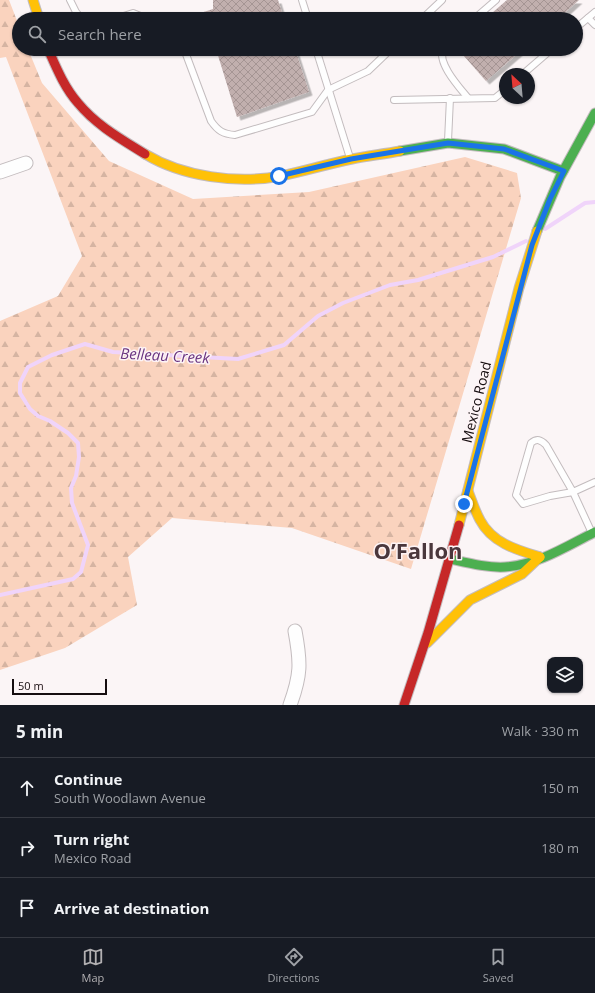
<!DOCTYPE html>
<html lang="en">
<head>
<meta charset="utf-8">
<style>
	body { margin:0; font-family:"Open Sans",sans-serif; background:#242831; color:#f1f3f6 }
	.controls { position:absolute; right:12px; bottom:12px; display:grid; overflow:hidden; border-radius:8px; box-shadow:0 1px 3px #0004 }
	.controls button { width:36px; height:36px; display:grid; place-items:center; padding:0; border:0; border-bottom:1px solid #363941; background:#171b24; color:#f1f3f6; font:20px sans-serif }
	.compass { position:absolute; left:499px; top:68px; width:36px; height:36px; border-radius:50%; background:#171b24; box-shadow:0 1px 3px #0004; rotate:334deg }
	.scale { position:absolute; left:12px; bottom:10px; width:95px; box-sizing:border-box; padding-left:4px; border:2px solid #150d0f; border-top:0; font-size:11px; line-height:14px; white-space:nowrap; color:#150d0f; -webkit-text-stroke:3px #fdf3f5; paint-order:stroke }
	.stop { position:absolute; width:12px; height:12px; margin:-9px; border:3px solid #1a73e8; border-radius:50%; background:#fff }
	.stop.end { background:#1a73e8; border-color:#fff; box-shadow:0 1px 4px #0008 }
	.list { margin:0; padding:0; list-style:none }
	h2 { display:flex; justify-content:space-between; align-items:center; height:52px; margin:0; padding:0 16px; font-size:17px }
	h2 small { font-size:13px; font-weight:400; color:#9ea1a6 }
	.list li { display:grid; grid-template-columns:26px 1fr auto; gap:12px; align-items:center; box-sizing:border-box; height:60px; padding:0 16px; border-top:1px solid #363941 }
	.list b { display:block; font-size:15px; white-space:nowrap }
	.list p { margin:0; font-size:13px; white-space:nowrap; color:#9ea1a6 }
	.list em { font-size:13px; font-style:normal; color:#9ea1a6 }
	.icon { flex:none; width:22px; height:22px; fill:none; stroke:currentColor; stroke-width:2; stroke-linecap:round; stroke-linejoin:round }
	.map { position:relative; flex:none; width:595px; height:705px; overflow:hidden }
	.search { position:absolute; background:#171b24; box-shadow:0 1px 3px #0004; left:12px; right:12px; top:12px; height:44px; display:flex; align-items:center; gap:10px; box-sizing:border-box; padding:0 14px; border-radius:22px; color:#9ea1a6; font-size:15px }
	.sheet { height:232px; background:#171b24 }
	nav { display:flex; justify-content:space-around; align-items:center; box-sizing:border-box; height:56px; border-top:1px solid #363941; background:#171b24; font-size:11px; color:#9ea1a6 }
	nav a { display:grid; justify-items:center; gap:2px }
	nav .on { color:#b2b0b2 }
	.map>svg:first-child { display:block }
	.forest { fill:url(#forest-firs) }
	.lines { fill:none; stroke-linecap:round; stroke-linejoin:round }
	.stream { stroke:#f0d4fa; stroke-width:4 }
	.building { fill:url(#building-cross-hatch); filter:url(#shadow) }
	.lane-casing { stroke:#c3bcbe; stroke-width:8 }
	.street-casing { stroke:#c3bcbe; stroke-width:15 }
	.fast-casing { stroke:#c3bcbe; stroke-width:11 }
	.slow-casing { stroke:#c3bcbe; stroke-width:11 }
	.jam-casing { stroke:#c3bcbe; stroke-width:11 }
	.lane { stroke:#fefefe; stroke-width:6 }
	.street { stroke:#fefefe; stroke-width:13 }
	.fast { stroke:#4caf50; stroke-width:9 }
	.slow { stroke:#ffc107; stroke-width:9 }
	.jam { stroke:#c62828; stroke-width:9 }
	.route { stroke:#1a73e8; stroke-width:5 }
	.labels { text-anchor:middle; dominant-baseline:central; stroke-width:3; stroke-linejoin:round; paint-order:stroke }
	.street-label { font-size:14px; fill:#150d0f; stroke:#fdf3f5 }
	.water-label { font-size:15px; font-style:italic; fill:#6a3480; stroke:#fdf3f5 }
	.town-label { font-size:22px; font-weight:bold; fill:#4a373c; stroke:#fdf3f5 }
</style>
</head>
<body>
<div class="map">
<svg width="595" height="705" viewBox="0 0 595 705">
	<defs>
		<pattern id="forest-firs" width="22" height="20" patternUnits="userSpaceOnUse"><rect width="22" height="20" fill="#fad3be"/><path d="M5 1l3.5 6h-7zM16 11l3.5 6h-7z" fill="#d5b4a2"/></pattern>
		<pattern id="building-cross-hatch" width="8" height="8" patternUnits="userSpaceOnUse"><rect width="8" height="8" fill="#c1afae"/><path d="M0 0l8 8M0 8l8-8" fill="none" stroke="#a59594"/></pattern>
		<filter id="shadow"><feDropShadow dx="3.5" dy="3.5" stdDeviation="0" flood-color="#0004"/></filter>
	</defs>
	<rect width="100%" height="100%" fill="#fbf5f6"/>
	<polygon class="forest" points="0,0 9,0 19,26 19,49 28,49 42,83 109,161 193,199 309,192 465,157 517,173 521,198 411,569 292,528 172,518 128,557 137,605 65,648 0,670 0,321 58,296 82,256 6,57 0,58"/>
	<g class="lines">
		<g class="stream">
			<polyline points="545,229 585,203 595,202"/>
			<polyline points="0,595 73,579 81,572 88,545 72,503 71,488 76,476 79,457 78,443 68,433 50,421 38,416 30,409 20,393 20,383 28,367 52,355 85,344 113,352 238,359 284,345 318,316 343,303 390,285 418,280 493,257 526,241"/>
		</g>
	</g>
	<g class="building">
		<polygon points="213,0 278,0 284,19 188,19 188,17 213,9"/>
		<polygon points="507,0 579,0 558,19 485,19"/>
		<polygon points="216,49 295,49 309,92 237,117"/>
		<polygon points="458,49 523,49 486,81"/>
	</g>
	<g class="lines">
		<g class="lane-casing">
			<g id="lane">
				<polyline points="70,0 76,12 82,19"/>
				<polyline points="302,0 308,19"/>
				<polyline points="588,18 595,25"/>
				<polyline points="114,19 133,13 148,19"/>
				<polyline points="422,19 442,0"/>
				<polyline points="474,19 496,0"/>
				<polyline points="576,28 595,12"/>
				<path d="M184 49 211 121C218 131 223 134 235 135L312 112 328 90 368 71 391 49"/>
				<polyline points="316,49 350,158"/>
				<path d="M443 49C437 63 459 87 468 98"/>
				<polyline points="523,74 552,49"/>
				<polyline points="394,100 495,98 505,90"/>
				<polyline points="448,141 450,98"/>
				<path d="M591 531 573 492 546 445C541 440 537 438 531 443L516 495 523 504 550 496 573 492 595 482"/>
			</g>
		</g>
		<g class="street-casing">
			<g id="street">
				<polyline points="0,172 26,163"/>
				<path d="M290 705C301 675 301 663 295 631"/>
			</g>
		</g>
		<g class="fast-casing">
			<g id="fast">
				<polyline points="400,151 448,143 504,149 563,171"/>
				<polyline points="537,231 560,177 595,113"/>
				<path d="M450 559C468 563 487 568 505 567 538 565 567 546 595 532"/>
			</g>
		</g>
		<g class="slow-casing">
			<g id="slow">
				<polyline points="33,0 39,19"/>
				<path d="M145 154C183 177 237 184 281 176 304 171 328 164 352 159 367 156 384 154 400 151"/>
				<path d="M468 491C472 501 475 511 480 520 492 543 517 550 540 557"/>
				<polyline points="459,525 519,288 537,231"/>
				<polyline points="427,643 470,600 522,574 540,557"/>
			</g>
		</g>
		<g class="jam-casing">
			<g id="jam">
				<path d="M48 49C56 67 64 87 78 103 96 125 121 139 145 154"/>
				<polyline points="404,705 428,633 459,525"/>
			</g>
		</g>
		<use href="#lane" class="lane"/>
		<use href="#street" class="street"/>
		<use href="#fast" class="fast"/>
		<use href="#slow" class="slow"/>
		<use href="#jam" class="jam"/>
	</g>
	<g class="lines">
		<polyline class="route" points="279,176 351,159 448,143 504,149 564,171 550,199 532,245 464,504"/>
	</g>
	<g class="labels">
		<g class="street-label">
			<text transform="translate(476 402) rotate(-76)">Mexico Road</text>
		</g>
		<g class="water-label">
			<text transform="translate(165 355) rotate(3)">Belleau Creek</text>
		</g>
		<g class="town-label">
			<text x="418" y="550">O’Fallon</text>
		</g>
	</g>
</svg>
<div class="controls">
<button><svg class="icon" aria-label="layers" viewBox="0 0 24 24"><path d="M12 4l9 5-9 5-9-5zM3 14l9 5 9-5"/></svg></button>
</div>
<svg class="compass" viewBox="-18 -18 36 36"><path d="M0-13l5 13h-10z" fill="#e53935"/><path d="M0 13l5-13h-10z" fill="#9ea1a6"/></svg>
<div class="scale">50 m</div>
<div class="stop" style="left:279px;top:176px"></div>
<div class="stop end" style="left:464px;top:504px"></div>
<div class="search"><svg class="icon" aria-label="search" viewBox="0 0 24 24"><circle cx="10" cy="10" r="6"/><path d="M15 15l6 6"/></svg>Search here</div>
</div>
<section class="sheet">
<h2>5 min<small>Walk · 330 m</small></h2>
<ul class="list">
<li><svg class="icon" aria-label="ahead" viewBox="0 0 24 24"><path d="M12 20V5M6 11l6-6 6 6"/></svg><div><b>Continue</b><p>South Woodlawn Avenue</p></div><em>150 m</em></li>
<li><svg class="icon" aria-label="right" viewBox="0 0 24 24"><path d="M7 20v-9h11M14 6l5 5-5 5"/></svg><div><b>Turn right</b><p>Mexico Road</p></div><em>180 m</em></li>
<li><svg class="icon" aria-label="arrive" viewBox="0 0 24 24"><path d="M6 21V4h12l-3 4 3 4H6"/></svg><div><b>Arrive at destination</b></div></li>
</ul>
</section>
<nav>
<a class="on"><svg class="icon" aria-label="map" viewBox="0 0 24 24"><path d="M3 6l6-2 6 2 6-2v14l-6 2-6-2-6 2zM9 4v14M15 6v14"/></svg>Map</a>
<a><svg class="icon" aria-label="directions" viewBox="0 0 24 24"><path d="M12 3l9 9-9 9-9-9zM9 14v-3h6M13 9l2 2-2 2"/></svg>Directions</a>
<a><svg class="icon" aria-label="saved" viewBox="0 0 24 24"><path d="M7 4h10v16l-5-4-5 4z"/></svg>Saved</a>
</nav>
</body>
</html>
